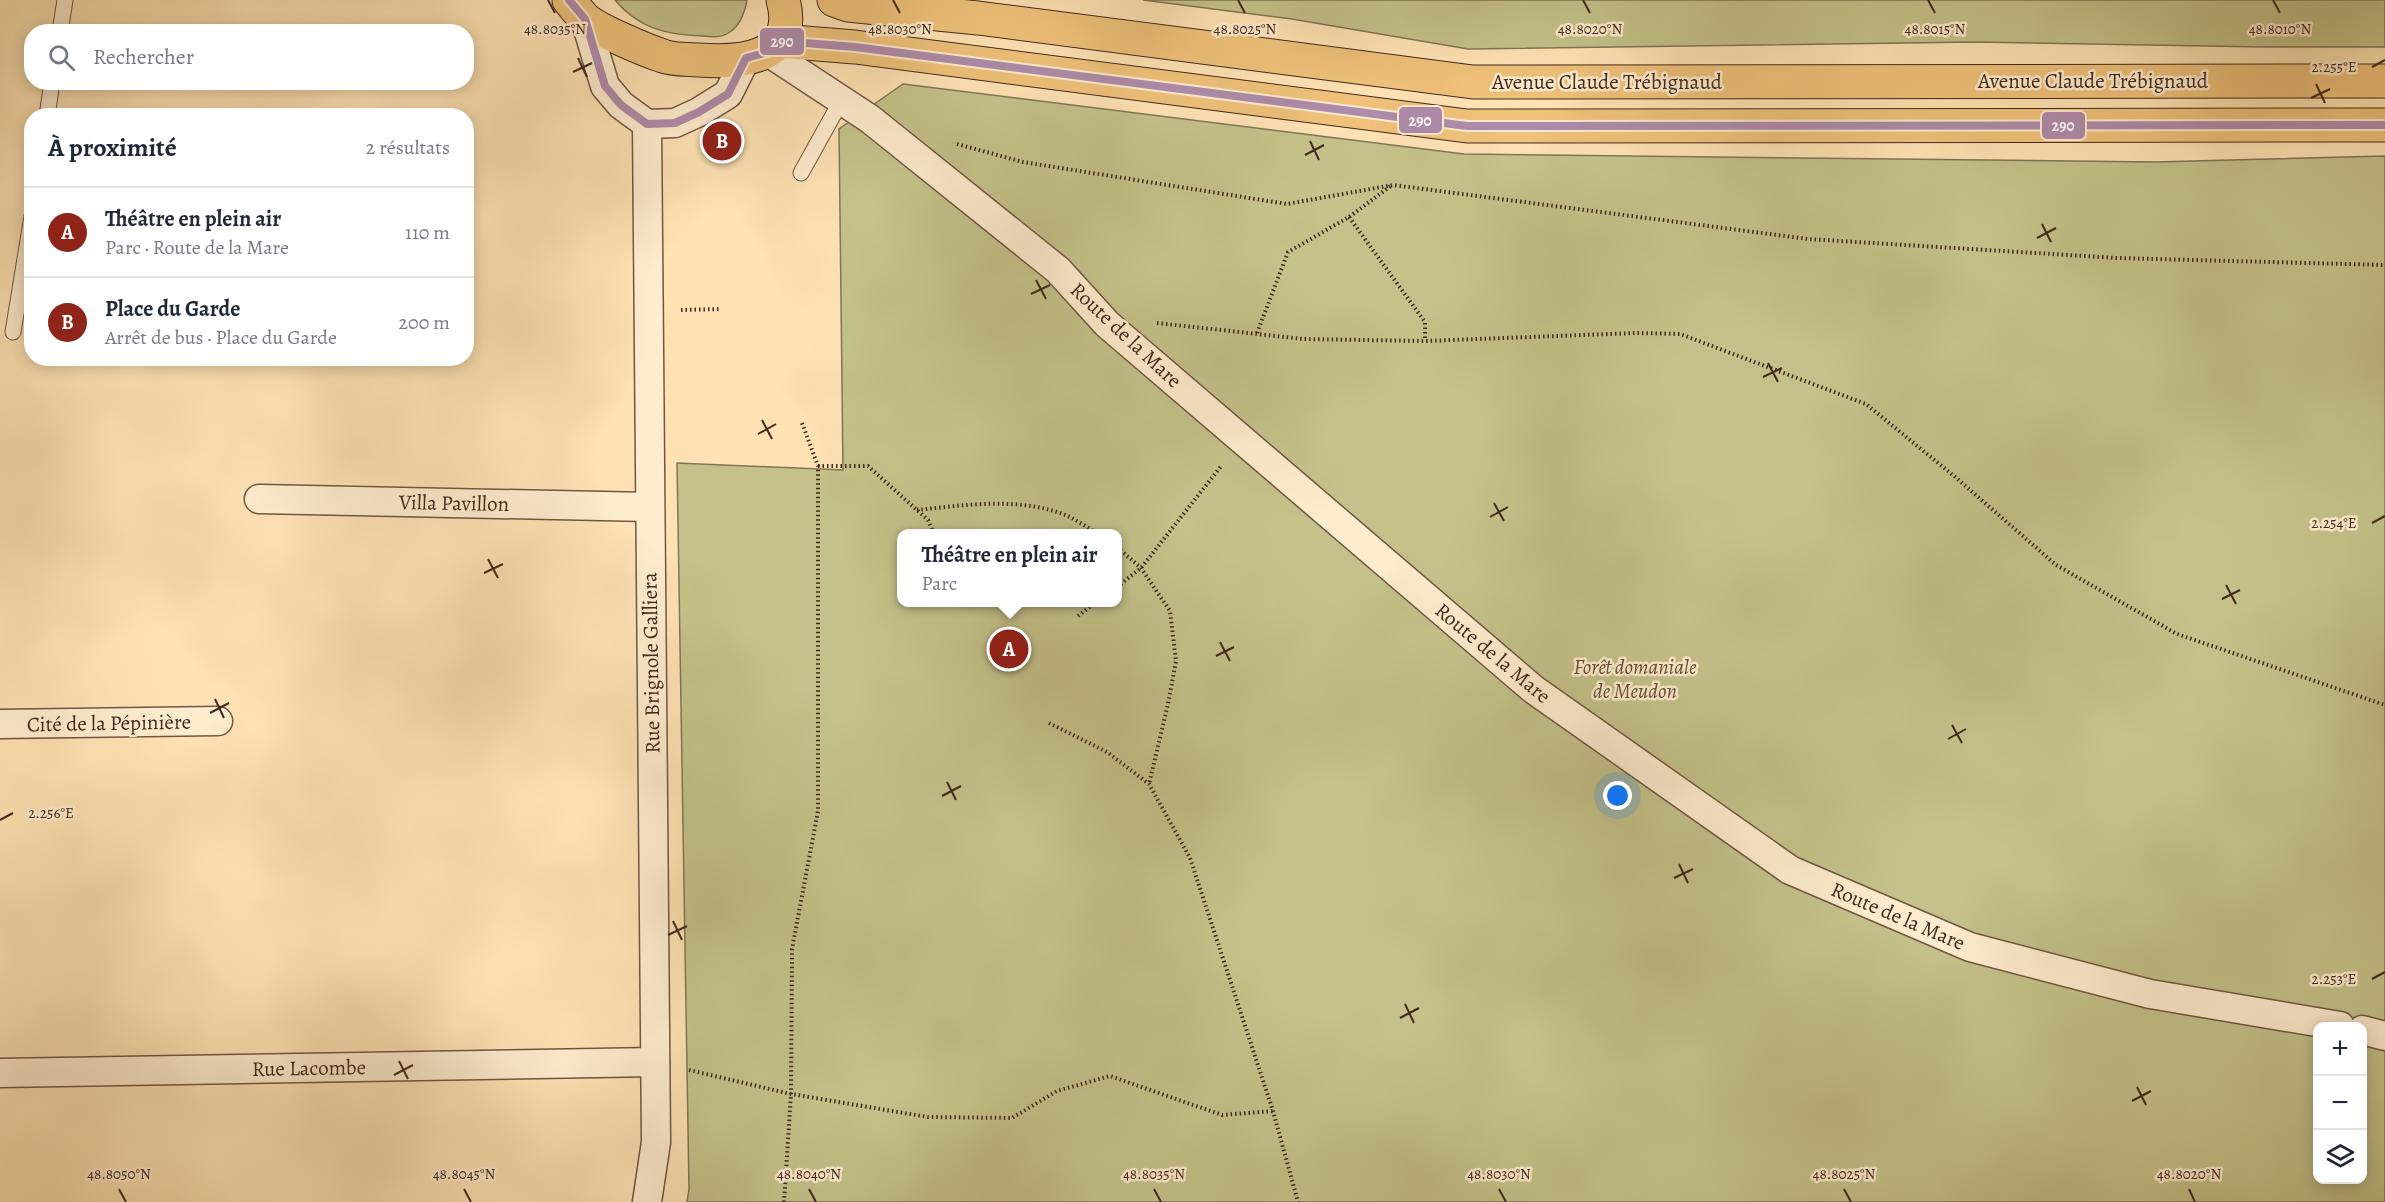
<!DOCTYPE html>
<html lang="fr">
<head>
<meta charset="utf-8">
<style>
	body { margin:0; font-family:Alegreya,serif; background:#f2f2f3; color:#1f2937 }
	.controls { position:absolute; right:18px; bottom:18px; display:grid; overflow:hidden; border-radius:12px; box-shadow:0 3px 15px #0003 }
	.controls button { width:54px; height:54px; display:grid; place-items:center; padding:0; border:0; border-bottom:2px solid #e0e1e3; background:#fff; color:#1f2937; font:30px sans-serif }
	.you { position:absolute; left:1618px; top:796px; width:21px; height:21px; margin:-15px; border:4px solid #fff; border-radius:50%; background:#1a73e8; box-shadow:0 0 0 9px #1a73e833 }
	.badge { display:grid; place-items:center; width:39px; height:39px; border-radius:50%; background:#8f2418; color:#fff; font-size:20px; font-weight:700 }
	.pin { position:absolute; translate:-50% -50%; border:3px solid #fff; box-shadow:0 2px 6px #0006 }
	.popup { position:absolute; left:897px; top:529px; width:225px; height:78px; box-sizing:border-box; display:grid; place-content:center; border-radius:12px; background:#fff; filter:drop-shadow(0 2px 4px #0005); font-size:20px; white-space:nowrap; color:#747a83 }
	.popup b { font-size:22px; color:#1f2937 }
	.popup::after { content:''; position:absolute; left:50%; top:100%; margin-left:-12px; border:12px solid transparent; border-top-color:#fff }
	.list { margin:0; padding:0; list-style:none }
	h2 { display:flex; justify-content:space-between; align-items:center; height:78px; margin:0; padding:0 24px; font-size:26px }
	h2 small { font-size:20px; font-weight:400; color:#747a83 }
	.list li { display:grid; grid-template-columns:39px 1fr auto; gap:18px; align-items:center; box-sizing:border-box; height:90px; padding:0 24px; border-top:2px solid #e0e1e3 }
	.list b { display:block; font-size:22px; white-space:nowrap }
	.list p { margin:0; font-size:20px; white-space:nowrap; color:#747a83 }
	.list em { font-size:20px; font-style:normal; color:#747a83 }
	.icon { flex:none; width:33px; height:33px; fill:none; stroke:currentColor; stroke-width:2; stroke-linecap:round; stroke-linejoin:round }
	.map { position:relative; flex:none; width:2385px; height:1202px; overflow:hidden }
	.search { position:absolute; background:#fff; box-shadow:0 3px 15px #0003; left:24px; top:24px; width:450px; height:66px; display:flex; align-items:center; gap:15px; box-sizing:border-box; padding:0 21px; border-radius:24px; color:#747a83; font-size:22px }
	.panel { position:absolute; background:#fff; box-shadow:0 3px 15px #0003; left:24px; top:108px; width:450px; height:258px; border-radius:24px }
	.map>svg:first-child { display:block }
	.green { fill:#c4c28a; stroke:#827654; stroke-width:1.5; fill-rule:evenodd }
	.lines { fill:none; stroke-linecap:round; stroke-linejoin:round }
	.service-casing { stroke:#705743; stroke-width:17 }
	.minor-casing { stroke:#705743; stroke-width:31 }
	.primary-casing { stroke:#41291e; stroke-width:35 }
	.path { stroke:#41291e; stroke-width:4; stroke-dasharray:1.5 3; stroke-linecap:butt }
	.service { stroke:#feecce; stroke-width:15 }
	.minor { stroke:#feecce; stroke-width:28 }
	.primary { stroke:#efc17a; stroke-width:33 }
	.bus-1-casing { stroke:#feecce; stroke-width:12 }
	.bus-1 { stroke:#ae8baa; stroke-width:8 }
	.ticks { fill:none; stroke:#41291e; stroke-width:2 }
	.labels { text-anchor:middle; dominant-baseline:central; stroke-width:5; stroke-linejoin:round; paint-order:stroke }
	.street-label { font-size:21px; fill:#41291e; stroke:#feecce }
	.park-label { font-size:21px; font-style:italic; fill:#624f39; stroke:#feecce }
	.ticks-label { font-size:15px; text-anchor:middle; fill:#41291e; stroke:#feecce; stroke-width:5; stroke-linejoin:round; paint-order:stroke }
	.line-badge { stroke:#feecce; stroke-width:2 }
	.badge-label { font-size:16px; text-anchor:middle; font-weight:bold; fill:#fff }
</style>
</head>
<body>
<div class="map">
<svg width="2385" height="1202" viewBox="0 0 2385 1202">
	<rect width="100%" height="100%" fill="#fee2b3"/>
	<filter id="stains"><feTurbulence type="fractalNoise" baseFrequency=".00333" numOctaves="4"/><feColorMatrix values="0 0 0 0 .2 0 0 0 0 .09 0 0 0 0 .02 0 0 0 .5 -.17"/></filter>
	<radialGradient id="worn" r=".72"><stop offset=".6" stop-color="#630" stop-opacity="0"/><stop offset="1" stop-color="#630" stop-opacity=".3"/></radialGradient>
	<g class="green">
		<path d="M615 0H747C745 11 740 25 730 32 722 38 712 37 702 36 667 35 638 28 615 0Z"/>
		<polygon points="1143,0 2385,0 2385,47 2264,47 1976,42 1468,49 1292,19"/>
		<path d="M903 84 1464 154 2155 162 2385 156V1202H687L689 1189 677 463 843 470 839 129ZM901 534H1117V602H901ZM2318 1026H2362V1180H2318Z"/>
	</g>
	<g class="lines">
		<g class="service-casing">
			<g id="service">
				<polyline points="60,32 65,0"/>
				<polyline points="47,116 52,82"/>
				<polyline points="801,173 841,101"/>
				<polyline points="13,332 32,216"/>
			</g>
		</g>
		<g class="minor-casing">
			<g id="minor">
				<polyline points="585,19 605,86 621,105 647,124 675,123 699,112 728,94 746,58"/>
				<polyline points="768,52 870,119 1058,270 1107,324 1533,689 1790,870 1970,947 2150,994 2340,1026"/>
				<polyline points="647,124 656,1142 647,1202"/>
				<polyline points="259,499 649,507"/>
				<polyline points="0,724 218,721"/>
				<polyline points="2362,1030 2385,1036"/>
				<polyline points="0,1073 655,1062"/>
			</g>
		</g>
		<g class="primary-casing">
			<g id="primary">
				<path d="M569 0C574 6 579 13 584 18 597 30 645 50 663 56 673 60 688 59 699 60 742 63 799 58 783 0"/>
				<polyline points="834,0 848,5 978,18 1473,82 2385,81"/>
				<polyline points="780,41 855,47 1467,126 2385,125"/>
			</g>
		</g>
		<g class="path">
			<polyline points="957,144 1023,162 1287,204 1393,185 1808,239 2117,258 2385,265"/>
			<polyline points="1349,217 1425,322 1425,341"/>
			<polyline points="681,310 720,309"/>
			<polyline points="1157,323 1303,339 1425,341 1636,333 1680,334 1866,404 1954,476 2056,565 2177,634 2385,705"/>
			<polyline points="1257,333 1288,252 1349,217 1392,185"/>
			<polyline points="818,466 868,466 928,520 934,534"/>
			<path d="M917 510C966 505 1023 496 1070 517 1079 522 1089 528 1098 534"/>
			<polyline points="1117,547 1141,568 1170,611 1176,661 1168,704 1149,784"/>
			<polyline points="1117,587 1141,568 1222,465"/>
			<polyline points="1078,616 1096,602"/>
			<polyline points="1049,723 1107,752 1149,784 1190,858 1273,1111 1298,1202"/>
			<polyline points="689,1070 791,1094 928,1117 1012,1118 1057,1091 1110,1076 1222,1115 1273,1111"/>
			<polyline points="784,1202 791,1094 792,949 818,811 818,466 802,423"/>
		</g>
		<use href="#service" class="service"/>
		<use href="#minor" class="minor"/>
		<use href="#primary" class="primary"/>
		<g class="bus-1-casing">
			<polyline id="bus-1" points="569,0 585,19 605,86 621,105 647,124 675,123 699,112 728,94 746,58 768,52 780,41 855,47 1467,126 2385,125"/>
		</g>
		<use href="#bus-1" class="bus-1"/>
	</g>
	<path class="ticks" d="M548 0 555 13M893 0 900 13M1238 0 1245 13M1583 0 1590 13M1928 0 1935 13M2273 0 2280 13M578 58 587 77M2372 67 2385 60M573 72 592 63M2316 84 2325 103M2311 98 2330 89M1310 141 1319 160M1305 155 1324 145M2042 224 2051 242M2037 238 2056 228M1036 280 1046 299M1031 294 1050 285M1768 363 1778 382M1763 377 1782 368M762 420 772 439M758 434 776 424M1494 503 1504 521M1490 517 1508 507M2372 523 2385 516M488 559 498 578M484 573 503 564M2226 585 2236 604M2222 599 2240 590M1220 642 1230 661M1216 656 1234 647M215 699 224 718M210 713 229 703M1952 725 1962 743M1948 739 1966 729M947 782 956 800M942 796 961 786M0 820 13 813M1679 864 1688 883M1674 878 1693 869M673 921 682 940M668 935 687 926M2372 979 2385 972M1405 1004 1414 1023M1400 1018 1419 1008M399 1061 408 1079M394 1075 413 1065M2137 1087 2146 1105M2132 1101 2151 1091M119 1189 126 1202M464 1189 471 1202M809 1189 816 1202M1154 1189 1161 1202M1499 1189 1506 1202M1844 1189 1851 1202M2189 1189 2195 1202"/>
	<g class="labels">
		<g class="street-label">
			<text x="2093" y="81">Avenue Claude Trébignaud</text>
			<text x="1607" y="82">Avenue Claude Trébignaud</text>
			<text transform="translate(1126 335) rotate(43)">Route de la Mare</text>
			<text transform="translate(454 503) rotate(1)">Villa Pavillon</text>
			<text transform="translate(1493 653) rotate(40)">Route de la Mare</text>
			<text transform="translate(651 663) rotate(-91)">Rue Brignole Galliera</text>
			<text transform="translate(109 723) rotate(-1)">Cité de la Pépinière</text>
			<text transform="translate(1898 916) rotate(23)">Route de la Mare</text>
			<text transform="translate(309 1068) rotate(-1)">Rue Lacombe</text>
		</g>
		<g class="park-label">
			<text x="1635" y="667">Forêt domaniale<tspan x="1635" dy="24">de Meudon</tspan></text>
		</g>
	</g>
	<g class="ticks-label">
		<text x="2280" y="34">48.8010°N</text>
		<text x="555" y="34">48.8035°N</text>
		<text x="900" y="34">48.8030°N</text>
		<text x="1245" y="34">48.8025°N</text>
		<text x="1590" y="34">48.8020°N</text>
		<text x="1935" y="34">48.8015°N</text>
		<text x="2334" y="72">2.255°E</text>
		<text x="2334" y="528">2.254°E</text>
		<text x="51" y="818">2.256°E</text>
		<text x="2334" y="984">2.253°E</text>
		<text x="119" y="1179">48.8050°N</text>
		<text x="464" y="1179">48.8045°N</text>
		<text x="809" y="1179">48.8040°N</text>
		<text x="1154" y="1179">48.8035°N</text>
		<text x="1499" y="1179">48.8030°N</text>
		<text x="1844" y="1179">48.8025°N</text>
		<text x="2189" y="1179">48.8020°N</text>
	</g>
	<g class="line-badge">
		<rect x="759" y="27" width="46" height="29" rx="6" fill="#ae8baa"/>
		<rect x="1398" y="106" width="45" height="28" rx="6" fill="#ae8baa"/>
		<rect x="2041" y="111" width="45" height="29" rx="6" fill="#ae8baa"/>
	</g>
	<g class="badge-label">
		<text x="782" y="47">290</text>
		<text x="1420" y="126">290</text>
		<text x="2063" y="131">290</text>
	</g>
	<rect width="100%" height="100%" filter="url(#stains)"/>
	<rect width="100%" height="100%" fill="url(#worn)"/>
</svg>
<div class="controls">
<button>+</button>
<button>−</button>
<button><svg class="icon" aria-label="layers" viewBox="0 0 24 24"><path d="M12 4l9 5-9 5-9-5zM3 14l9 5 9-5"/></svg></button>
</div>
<div class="you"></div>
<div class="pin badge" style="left:1009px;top:649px">A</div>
<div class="popup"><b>Théâtre en plein air</b>Parc</div>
<div class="pin badge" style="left:722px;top:141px">B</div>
<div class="search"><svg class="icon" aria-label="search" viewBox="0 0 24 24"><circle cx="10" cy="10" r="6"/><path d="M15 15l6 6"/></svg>Rechercher</div>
<section class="panel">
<h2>À proximité<small>2 résultats</small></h2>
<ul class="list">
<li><span class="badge">A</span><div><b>Théâtre en plein air</b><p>Parc · Route de la Mare</p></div><em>110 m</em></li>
<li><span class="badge">B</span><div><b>Place du Garde</b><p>Arrêt de bus · Place du Garde</p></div><em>200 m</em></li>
</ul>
</section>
</div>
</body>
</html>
